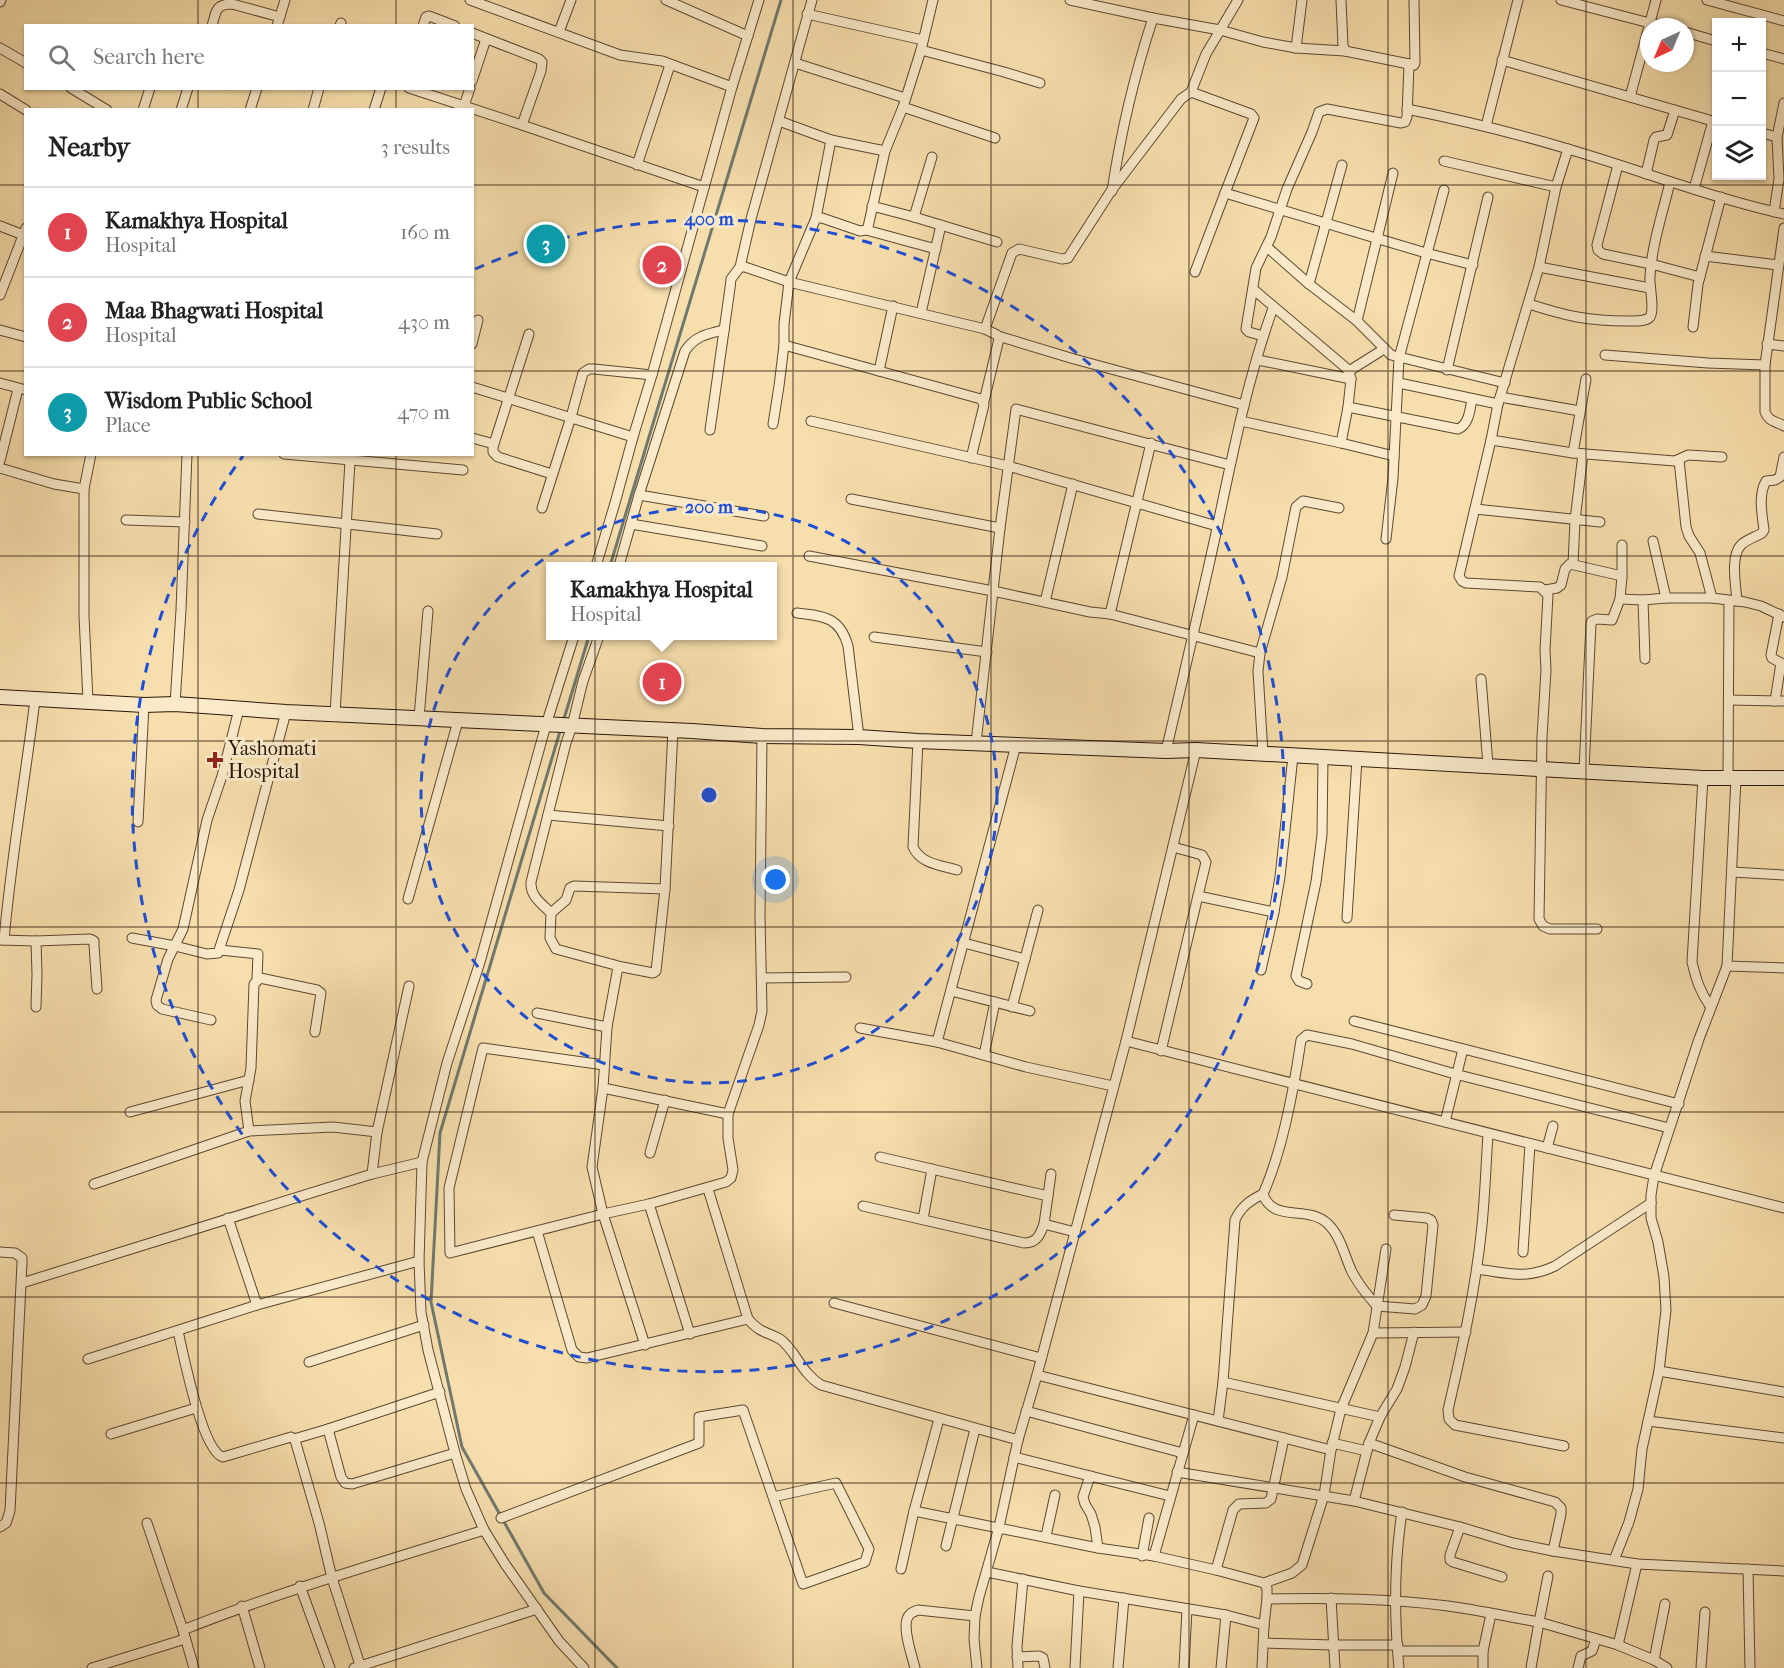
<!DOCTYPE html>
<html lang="en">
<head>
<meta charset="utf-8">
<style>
	body { margin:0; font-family:"IM FELL French Canon",serif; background:#f2f2f2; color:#222 }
	.controls { position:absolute; right:18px; top:18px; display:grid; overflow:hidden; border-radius:0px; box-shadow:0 2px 4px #0004 }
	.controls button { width:54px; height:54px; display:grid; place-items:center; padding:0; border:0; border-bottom:2px solid #e0e0e0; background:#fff; color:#222; font:30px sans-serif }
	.compass { position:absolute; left:1640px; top:18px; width:54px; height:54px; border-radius:50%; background:#fff; box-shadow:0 2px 4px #0004; rotate:224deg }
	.you { position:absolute; left:776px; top:880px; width:21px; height:21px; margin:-15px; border:4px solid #fff; border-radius:50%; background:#1a73e8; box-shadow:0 0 0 9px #1a73e833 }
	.badge { display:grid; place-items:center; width:39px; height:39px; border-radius:50%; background:#8f2418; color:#fff; font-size:20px; font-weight:700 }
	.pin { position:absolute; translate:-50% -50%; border:3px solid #fff; box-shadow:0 2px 6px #0006 }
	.popup { position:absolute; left:546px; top:562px; width:231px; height:78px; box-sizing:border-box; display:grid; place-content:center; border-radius:0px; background:#fff; filter:drop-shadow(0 2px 4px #0005); font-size:20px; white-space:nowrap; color:#767676 }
	.popup b { font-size:22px; color:#222 }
	.popup::after { content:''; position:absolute; left:50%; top:100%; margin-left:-12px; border:12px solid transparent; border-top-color:#fff }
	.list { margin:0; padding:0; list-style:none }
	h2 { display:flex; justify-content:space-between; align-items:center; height:78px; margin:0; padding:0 24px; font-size:26px }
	h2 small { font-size:20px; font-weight:400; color:#767676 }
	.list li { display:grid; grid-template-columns:39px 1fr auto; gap:18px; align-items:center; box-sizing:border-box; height:90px; padding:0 24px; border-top:2px solid #e0e0e0 }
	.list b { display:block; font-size:22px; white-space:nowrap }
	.list p { margin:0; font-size:20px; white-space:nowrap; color:#767676 }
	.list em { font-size:20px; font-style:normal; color:#767676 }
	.icon { flex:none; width:33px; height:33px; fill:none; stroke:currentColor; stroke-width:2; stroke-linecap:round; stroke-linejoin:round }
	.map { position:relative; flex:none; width:1784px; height:1668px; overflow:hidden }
	.search { position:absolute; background:#fff; box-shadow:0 2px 4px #0004; left:24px; top:24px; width:450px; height:66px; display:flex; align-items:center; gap:15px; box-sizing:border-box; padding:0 21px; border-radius:0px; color:#767676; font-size:22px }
	.panel { position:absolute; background:#fff; box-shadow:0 2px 4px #0004; left:24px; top:108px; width:450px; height:348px; border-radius:0px }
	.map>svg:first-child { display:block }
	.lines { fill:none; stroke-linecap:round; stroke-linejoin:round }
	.stream { stroke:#70796f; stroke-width:3 }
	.minor-casing { stroke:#5d4831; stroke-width:11 }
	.secondary-casing { stroke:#2a1508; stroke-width:16 }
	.minor { stroke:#faeaca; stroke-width:9 }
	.secondary { stroke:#faeaca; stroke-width:14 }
	.grid { fill:none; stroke:#2a1508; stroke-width:1.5; stroke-opacity:0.55 }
	.ring { fill:none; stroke:#1d4ed8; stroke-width:3; stroke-dasharray:10 8 }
	.poi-dot { fill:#8f2418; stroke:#faeaca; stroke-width:2 }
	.labels { text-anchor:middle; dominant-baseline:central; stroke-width:6; stroke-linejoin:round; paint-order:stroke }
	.poi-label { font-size:20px; fill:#2a1508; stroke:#faeaca; text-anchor:start }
	.centre { fill:#1d4ed8; stroke:#faeaca; stroke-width:3 }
	.ring-label { font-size:18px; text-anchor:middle; font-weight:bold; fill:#1d4ed8; stroke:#faeaca; stroke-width:6; stroke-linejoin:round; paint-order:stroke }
</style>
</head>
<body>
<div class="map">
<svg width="1784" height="1668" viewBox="0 0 1784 1668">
	<rect width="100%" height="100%" fill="#f7dfad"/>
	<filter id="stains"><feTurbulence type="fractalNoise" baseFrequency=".00333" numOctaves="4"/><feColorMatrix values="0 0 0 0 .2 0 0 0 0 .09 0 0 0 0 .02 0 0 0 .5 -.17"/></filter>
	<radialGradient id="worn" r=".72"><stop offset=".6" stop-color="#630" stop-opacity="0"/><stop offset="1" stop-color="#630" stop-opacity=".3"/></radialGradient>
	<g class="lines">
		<g class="stream">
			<polyline points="610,566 781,0"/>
			<polyline points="563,722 589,636"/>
			<polyline points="561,728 440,1133 431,1302 462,1447 544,1593 617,1668"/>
		</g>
		<g class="minor-casing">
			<g id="minor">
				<polyline points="470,0 620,55 662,61 732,87"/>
				<polyline points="666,0 748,36"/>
				<polyline points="1070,0 1153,18 1220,30 1263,42 1296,48 1345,51"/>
				<polyline points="1561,0 1665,27"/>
				<polyline points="1707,0 1784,21"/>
				<polyline points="0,2 1,0"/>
				<polyline points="807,14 923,40"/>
				<path d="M212 26C216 12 215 4 232 4L280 17"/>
				<polyline points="277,26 285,0"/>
				<polyline points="340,26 341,23"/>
				<polyline points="423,26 426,17 429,16 455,26"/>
				<polyline points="559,32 571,0"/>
				<polyline points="1685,32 1716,41"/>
				<polyline points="472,33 539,59 542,62 541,71 522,125"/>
				<polyline points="0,48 26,63"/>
				<polyline points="1296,48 1302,0"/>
				<polyline points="921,50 1004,72 1040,83"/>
				<polyline points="1762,53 1784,59"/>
				<polyline points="1502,60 1716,122"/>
				<polyline points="795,63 905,98"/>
				<polyline points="1409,64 1414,65 1415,63 1414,0"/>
				<polyline points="472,81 486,39"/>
				<polyline points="71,88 107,110"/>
				<polyline points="409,88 522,125 704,187"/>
				<polyline points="1191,92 1206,54 1238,0"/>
				<polyline points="0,94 26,110"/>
				<polyline points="1630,97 1656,0"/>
				<polyline points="464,106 470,88"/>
				<polyline points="903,107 995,138"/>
				<path d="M1407 109C1461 120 1515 133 1568 149 1640 170 1711 198 1784 214"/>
				<polyline points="143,110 150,88"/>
				<polyline points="181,110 188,88"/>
				<polyline points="250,110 257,88"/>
				<polyline points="313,110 319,88"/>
				<polyline points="374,110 381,88"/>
				<polyline points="779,121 831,140 885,151"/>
				<polyline points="1486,126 1518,0"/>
				<polyline points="1762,133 1777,137"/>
				<polyline points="1568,149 1556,187 1539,267 1498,404 1491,440 1459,576 1462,581 1466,583 1540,587 1548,595 1545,650 1546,670 1542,737 1539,919 1543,926 1550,929 1597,929"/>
				<polyline points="1444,161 1556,187"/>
				<polyline points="637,165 670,65"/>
				<polyline points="1618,165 1597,245 1598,250 1603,254 1651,264 1700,277"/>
				<polyline points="1646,174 1654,140 1656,137 1667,135 1675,110"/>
				<polyline points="1694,189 1713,121"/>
				<path d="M1112 191C1121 131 1134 76 1153 18"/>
				<polyline points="872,206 914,217 932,157"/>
				<polyline points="1774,212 1779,179 1777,137 1784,103"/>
				<polyline points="914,217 997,242"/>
				<polyline points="816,218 831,140"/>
				<polyline points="0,226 26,236"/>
				<path d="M1784 228 1765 365V412C1769 422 1776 421 1784 426"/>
				<polyline points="866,230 936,249"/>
				<polyline points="1267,247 1309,284 1357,321 1391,355 1505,383"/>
				<polyline points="1705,256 1778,265"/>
				<polyline points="740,267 751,219 812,0"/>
				<polyline points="1539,267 1650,288"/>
				<polyline points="1195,272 1225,193"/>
				<polyline points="1309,284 1342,165"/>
				<polyline points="1253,289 1345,367 1349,371 1351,379"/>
				<polyline points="0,295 26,228"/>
				<path d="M1529 304C1566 316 1588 321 1628 321 1634 321 1645 322 1650 317 1655 309 1649 286 1650 276 1652 244 1663 212 1670 182"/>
				<polyline points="921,313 941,225"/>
				<polyline points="1357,321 1393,173"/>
				<polyline points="1693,327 1698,284 1721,197"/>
				<polyline points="985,329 1012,253 1019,249 1062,259 1068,258 1111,191 1181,99 1191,92 1251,114 1254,118 1225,193 1426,253 1473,265"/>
				<polyline points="0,330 26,337"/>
				<polyline points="529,334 493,447 493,452 498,457 552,474"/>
				<polyline points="998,336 1074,359 1244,405"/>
				<polyline points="1263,336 1249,332 1246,329 1256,268 1271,237 1287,189 1312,132 1319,112 1327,109 1401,123 1405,122 1407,117 1409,64 1345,51 1343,46 1341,0"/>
				<polyline points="472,344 478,320"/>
				<polyline points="1767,344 1784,346"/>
				<polyline points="784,345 981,399 984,405 971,458"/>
				<polyline points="1605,355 1708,363 1765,365"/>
				<polyline points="1447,370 1488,197"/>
				<polyline points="879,371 893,306"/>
				<polyline points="1349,371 1384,349"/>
				<polyline points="0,383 26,390"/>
				<polyline points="1399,383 1498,404"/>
				<polyline points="472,387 633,437"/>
				<polyline points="1500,397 1580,411"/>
				<path d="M1348 407 1458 429C1469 425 1470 409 1472 399"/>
				<polyline points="811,421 1008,466 1217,526"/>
				<polyline points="1241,421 1341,443 1348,407 1351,379 1258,360"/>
				<polyline points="773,424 779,386 784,345 784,324 789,282 816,218 822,218 860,231 866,230 868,227 885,151 903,107 921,50 933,0"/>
				<polyline points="710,430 730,288 731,279 740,267 745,267 789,282 985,329 997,335 999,339 984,401"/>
				<polyline points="472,438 494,444"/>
				<polyline points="1491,440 1573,453 1675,461 1688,455 1722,457"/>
				<polyline points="1151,443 1110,614 1260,653"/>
				<polyline points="1341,443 1394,456"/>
				<polyline points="1573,453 1586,379"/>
				<polyline points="284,454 463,470"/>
				<polyline points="1679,460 1686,527 1689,536 1700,553 1712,598 1745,602 1761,606 1784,617"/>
				<polyline points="0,461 18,389"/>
				<polyline points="0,468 54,484 84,489"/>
				<polyline points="639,495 764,516"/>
				<polyline points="851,499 1000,528"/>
				<polyline points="542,508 571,417 583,373 589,369 594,369 652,375"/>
				<polyline points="1475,509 1600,522"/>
				<polyline points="258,514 437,534"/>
				<polyline points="126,520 185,522"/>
				<polyline points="631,524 762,546"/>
				<polyline points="1386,539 1393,478 1399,358 1444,190"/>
				<polyline points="1653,541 1666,598 1712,598"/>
				<polyline points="1622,545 1622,576 1620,599 1643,600 1645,659"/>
				<polyline points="809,556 993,591 1090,612 1110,614"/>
				<polyline points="1573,564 1575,520 1583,454"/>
				<polyline points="596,566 615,503 633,437 652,375 732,87 759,0"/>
				<path d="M619 566 639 495 685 351C695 336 707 334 724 330"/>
				<polyline points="1545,590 1557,588 1561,585 1565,569 1570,564 1622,576"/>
				<polyline points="1643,600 1666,598"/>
				<path d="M1737 601C1736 586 1730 556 1741 545 1747 539 1756 537 1762 533L1764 530C1762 514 1758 495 1766 481L1775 480 1780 477 1784 457"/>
				<polyline points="1045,602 1073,484"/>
				<path d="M797 613C824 616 840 617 848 646L859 737"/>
				<polyline points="574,636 546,725 480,962 447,1063 425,1150 422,1162 419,1261 421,1312 428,1350 455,1453 466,1489 484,1530 505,1564 559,1641 584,1668"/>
				<path d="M599 636 583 681 572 726 566 743 531 882C530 896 541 903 551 913L550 938 556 949 615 965 618 967 607 1027 603 1088 728 1114"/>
				<polyline points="874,637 987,652"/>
				<polyline points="1481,679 1488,765"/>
				<polyline points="1729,700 1784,701"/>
				<polyline points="88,701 84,616 84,489 91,454"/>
				<polyline points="1775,701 1781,663 1772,658 1771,655 1779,614"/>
				<polyline points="175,704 181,610 187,454"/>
				<polyline points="335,714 350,461"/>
				<polyline points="419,718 428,611"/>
				<path d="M918 741 913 847C921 864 940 865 957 870"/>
				<polyline points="976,743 1000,528 1016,409 1230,465"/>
				<path d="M1166 751C1183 678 1200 606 1216 533 1232 457 1247 380 1273 308"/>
				<polyline points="1263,754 1258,671 1260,653 1282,577 1296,507 1303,501 1339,508"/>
				<polyline points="1584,770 1591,624 1592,621 1597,619 1612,620 1620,599"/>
				<polyline points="1728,777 1729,601"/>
				<path d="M1703 778 1692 962C1696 979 1700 992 1710 1006"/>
				<polyline points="1736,778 1727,966 1784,968"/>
				<polyline points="548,815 669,826"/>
				<polyline points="138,822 144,705"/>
				<polyline points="1732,872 1784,875"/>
				<polyline points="1198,896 1274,912"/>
				<polyline points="408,899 458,721"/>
				<polyline points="551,913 566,900 570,888 574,886 665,889"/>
				<polyline points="1347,918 1357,759"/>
				<polyline points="132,938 175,946 207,954 218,953 239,890 286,712"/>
				<polyline points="0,940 36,941 90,939 94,941 94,945 97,989"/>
				<path d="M4 940C11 859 25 780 35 700"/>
				<polyline points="36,941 37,974 36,1007"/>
				<polyline points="964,943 1025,959"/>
				<polyline points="220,950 258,954 257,979"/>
				<polyline points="617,966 653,973 656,971 665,889 673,730"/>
				<polyline points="1261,970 1274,912 1280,877 1293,756"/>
				<polyline points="762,978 846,977"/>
				<polyline points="1307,984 1299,981 1296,976 1316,882 1322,835 1323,757"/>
				<polyline points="951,991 1030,1011"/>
				<polyline points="1012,1007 1038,910"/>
				<polyline points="537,1013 607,1027"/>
				<polyline points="211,1020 162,1009 157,1005 156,1000 168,959 183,929 207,820 222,776 239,709"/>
				<polyline points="1354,1021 1679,1104"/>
				<polyline points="860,1028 937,1042 1026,1067 1113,1086"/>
				<polyline points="1126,1041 1784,1208"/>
				<polyline points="937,1042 1016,745"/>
				<polyline points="1161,1051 1206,862 1202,855 1173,847"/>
				<polyline points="984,1055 995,1002"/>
				<polyline points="604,1065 483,1048 449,1188 450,1253 603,1214 649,1204 726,1182 731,1178 733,1170 728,1138 728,1114 759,1025 762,1011 760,916 762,736"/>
				<polyline points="603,1088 592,1167 603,1214 645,1345"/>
				<polyline points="130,1112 249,1080"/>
				<polyline points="1445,1122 1463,1049"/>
				<polyline points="249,1131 245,1101 251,1068 254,984 260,978 317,990 321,993 315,1032"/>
				<path d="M1488 1134C1486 1164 1485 1195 1482 1225 1476 1288 1462 1349 1448 1410L1449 1419 1455 1425 1564 1446"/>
				<polyline points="1547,1148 1553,1126"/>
				<polyline points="650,1153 665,1100"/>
				<polyline points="880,1157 1048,1196"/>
				<polyline points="372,1174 377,1132 409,986"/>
				<polyline points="94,1184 249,1131 333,1127 377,1132"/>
				<polyline points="649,1204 690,1334"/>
				<path d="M863 1206 1024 1243C1037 1243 1040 1235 1044 1224L1075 1232"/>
				<path d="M1394 1215 1427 1218 1431 1220 1433 1225 1426 1296 1422 1305 1415 1309 1377 1306C1367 1295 1359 1285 1352 1272 1344 1255 1341 1236 1327 1223 1307 1205 1273 1223 1263 1194 1283 1150 1294 1088 1301 1040L1307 1035 1352 1044 1455 1074 1669 1128"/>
				<polyline points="228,1218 257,1305"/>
				<polyline points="923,1219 932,1169"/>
				<polyline points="1044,1224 1051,1174"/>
				<polyline points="537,1231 572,1350 579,1357 587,1358 748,1319 708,1189"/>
				<polyline points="0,1252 15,1253 22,1258 22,1263 10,1511 6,1523 0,1527"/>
				<polyline points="1523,1252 1530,1144"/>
				<path d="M1477 1269C1507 1273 1526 1280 1555 1266L1651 1203"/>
				<polyline points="22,1283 372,1174 422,1162"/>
				<polyline points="834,1303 1041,1358"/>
				<path d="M748 1319C761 1334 766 1331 780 1339 795 1349 801 1373 821 1385L1018 1440"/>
				<path d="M178 1331C183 1353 202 1451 223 1457L291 1437 295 1440 319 1523 332 1578 361 1668"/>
				<polyline points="1373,1333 1466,1332"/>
				<polyline points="88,1359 257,1305 419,1261"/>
				<polyline points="309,1362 424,1325"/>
				<polyline points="1659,1371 1784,1392"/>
				<polyline points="1037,1375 1331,1450"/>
				<polyline points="1223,1382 1380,1417 1369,1443 1465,1477 1555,1502 1561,1508 1561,1514 1553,1551"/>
				<polyline points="1026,1411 1183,1453"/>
				<polyline points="1380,1417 1397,1389 1405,1367 1414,1332"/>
				<path d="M1218 1421 1223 1382 1235 1220C1241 1207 1249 1201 1263 1194"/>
				<polyline points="1648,1421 1784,1438"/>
				<polyline points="328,1429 341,1477 345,1483 352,1484 455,1453"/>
				<polyline points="111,1434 196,1408"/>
				<polyline points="294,1439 328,1429 440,1392"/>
				<polyline points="1332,1443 1367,1451"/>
				<polyline points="1014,1457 1170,1496"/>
				<polyline points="1177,1472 1354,1501 1460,1527 1513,1543 1553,1551 1637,1564 1784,1571"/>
				<polyline points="1090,1476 1083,1497 1085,1504 1091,1514 1095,1527 1098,1548"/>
				<polyline points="1354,1501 1369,1443"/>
				<polyline points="914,1511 1098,1548 1154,1556 1216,1570 1264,1583"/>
				<polyline points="501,1518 699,1443 699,1417 743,1410 803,1584 865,1562 869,1549 836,1483 773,1497"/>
				<polyline points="147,1523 183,1630 194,1668"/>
				<polyline points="1460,1527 1450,1555 1450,1560 1453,1562 1502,1577"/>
				<polyline points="1046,1536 1055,1495"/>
				<polyline points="946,1546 975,1429"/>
				<polyline points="1142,1556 1149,1518"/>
				<polyline points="1154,1556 1194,1415"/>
				<polyline points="1614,1560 1629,1522 1638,1489 1642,1449 1659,1371 1666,1310 1664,1277 1658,1242 1651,1218 1651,1195 1654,1176 1699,1039 1727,966"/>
				<polyline points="901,1569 914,1511 939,1419"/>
				<polyline points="1748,1569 1750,1668"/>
				<polyline points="1216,1570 1233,1510 1239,1504 1266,1503 1271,1499 1284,1438"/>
				<polyline points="987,1572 1079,1591 1226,1615 1264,1625"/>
				<polyline points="1548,1576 1539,1622 1618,1645 1654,1660 1665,1604"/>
				<polyline points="300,1586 330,1668"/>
				<polyline points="1331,1598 1335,1668"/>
				<path d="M1267 1599C1328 1598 1388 1598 1448 1606 1478 1610 1509 1617 1539 1622L1531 1668"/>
				<polyline points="242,1606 260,1668"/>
				<path d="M183 1630C281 1591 383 1562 484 1530"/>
				<polyline points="1264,1643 1333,1645 1398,1645"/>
				<polyline points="1618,1645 1637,1564"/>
				<polyline points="1398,1651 1483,1651"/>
				<polyline points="1017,1657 1039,1656 1043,1658 1045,1668"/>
				<polyline points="1654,1660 1667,1668"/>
				<polyline points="92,1668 185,1639"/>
				<polyline points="354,1668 537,1609"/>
				<path d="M915 1668C912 1656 903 1631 907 1619 909 1613 913 1612 918 1610L975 1616"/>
				<polyline points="977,1668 974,1639 975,1616 979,1597 999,1527 1018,1440 1037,1375 1126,1041 1196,750"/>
				<polyline points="1018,1668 1017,1646 1023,1579"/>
				<polyline points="1075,1668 1079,1591"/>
				<polyline points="1118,1668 1124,1598"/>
				<polyline points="1184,1668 1187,1609"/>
				<polyline points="1221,1668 1226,1615"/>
				<polyline points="1262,1668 1264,1625 1267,1599 1267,1588 1264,1583 1292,1573 1302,1565 1324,1495 1331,1450 1341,1409 1373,1333 1386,1249"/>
				<path d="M1399 1668C1394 1616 1394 1564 1402 1512"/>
				<polyline points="1483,1668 1483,1651 1491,1614"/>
				<polyline points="1578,1668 1581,1656 1592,1651 1596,1639"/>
				<polyline points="1701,1668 1705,1612"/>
			</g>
		</g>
		<g class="secondary-casing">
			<polyline id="secondary" points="0,697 144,705 175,704 286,712 692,731 762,736 859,737 918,741 1166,751 1196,750 1703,778 1784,778"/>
		</g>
		<use href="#minor" class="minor"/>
		<use href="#secondary" class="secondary"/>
	</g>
	<path class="grid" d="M198 0V26M396 0V26M595 0V1668M793 0V1668M991 0V1668M1189 0V1668M1388 0V1668M1586 0V1668M198 88V110M396 88V110M0 185H26M472 185H1784M0 371H26M472 371H1784M198 454V1668M396 454V1668M0 556H1784M0 741H1784M0 927H1784M0 1112H1784M0 1297H1784M0 1483H1784"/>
	<g class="ring">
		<circle cx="709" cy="795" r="288"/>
		<path d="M475 269A576 576 0 1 1 243 456"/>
	</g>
	<path class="poi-dot" d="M212 751h6v6h6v6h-6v6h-6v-6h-6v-6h6z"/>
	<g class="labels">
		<g class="poi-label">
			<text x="228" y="748">Yashomati<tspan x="228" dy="23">Hospital</tspan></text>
		</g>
	</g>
	<circle cx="709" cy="795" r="9" class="centre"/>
	<g class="ring-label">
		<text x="709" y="225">400 m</text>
		<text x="709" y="513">200 m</text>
	</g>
	<rect width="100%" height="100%" filter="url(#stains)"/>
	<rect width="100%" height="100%" fill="url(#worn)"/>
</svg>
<div class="controls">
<button>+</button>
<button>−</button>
<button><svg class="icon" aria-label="layers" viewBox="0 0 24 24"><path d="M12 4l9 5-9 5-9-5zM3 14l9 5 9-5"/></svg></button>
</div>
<svg class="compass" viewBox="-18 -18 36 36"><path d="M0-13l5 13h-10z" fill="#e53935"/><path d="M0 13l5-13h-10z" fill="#767676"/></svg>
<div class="you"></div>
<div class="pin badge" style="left:662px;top:682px;background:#e0444e">1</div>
<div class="popup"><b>Kamakhya Hospital</b>Hospital</div>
<div class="pin badge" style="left:662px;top:265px;background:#e0444e">2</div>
<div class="pin badge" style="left:546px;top:244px;background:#0f9aa8">3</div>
<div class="search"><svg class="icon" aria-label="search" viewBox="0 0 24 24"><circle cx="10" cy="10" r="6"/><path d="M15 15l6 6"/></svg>Search here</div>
<section class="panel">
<h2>Nearby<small>3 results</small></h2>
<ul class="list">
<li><span class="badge" style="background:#e0444e">1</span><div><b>Kamakhya Hospital</b><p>Hospital</p></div><em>160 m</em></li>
<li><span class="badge" style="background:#e0444e">2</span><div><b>Maa Bhagwati Hospital</b><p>Hospital</p></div><em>430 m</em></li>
<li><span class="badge" style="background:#0f9aa8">3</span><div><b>Wisdom Public School</b><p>Place</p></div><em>470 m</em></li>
</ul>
</section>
</div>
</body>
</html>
